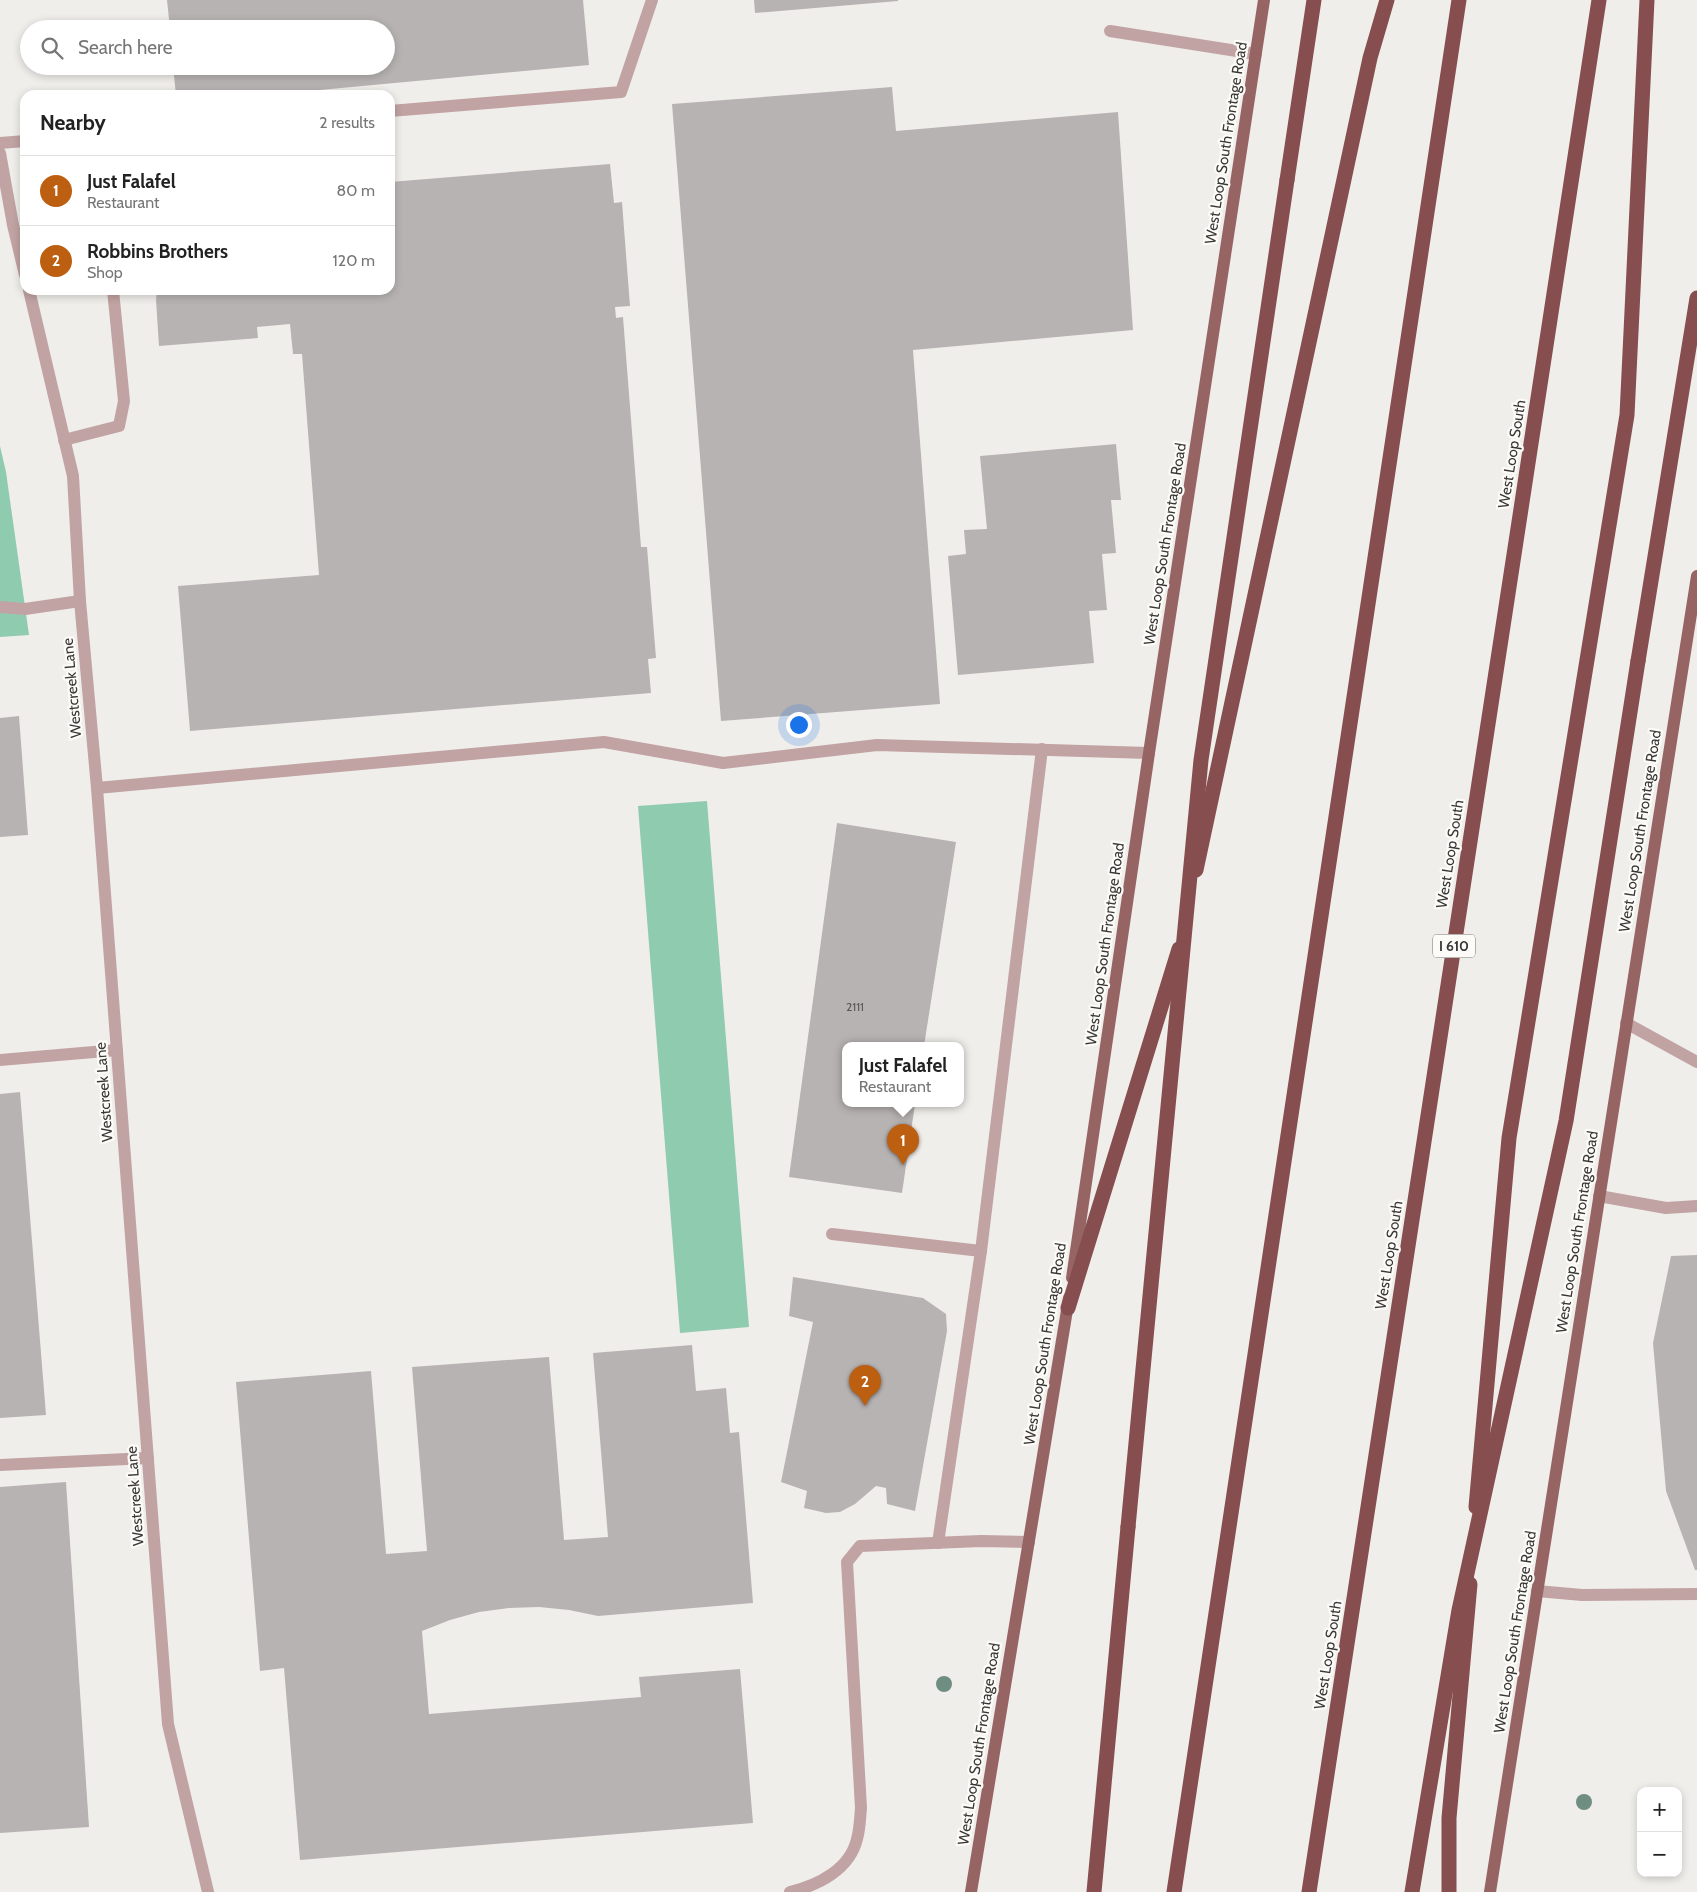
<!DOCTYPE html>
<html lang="en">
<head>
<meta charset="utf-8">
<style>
	body { margin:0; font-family:Cabin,sans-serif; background:#f6f6f6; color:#222 }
	.controls { position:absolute; right:15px; bottom:15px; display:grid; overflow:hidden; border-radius:10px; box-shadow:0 2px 8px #0003 }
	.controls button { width:45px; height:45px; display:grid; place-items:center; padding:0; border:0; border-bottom:1px solid #e0e0e0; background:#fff; color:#222; font:25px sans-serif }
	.you { position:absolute; left:798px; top:724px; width:18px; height:18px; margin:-12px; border:4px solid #fff; border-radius:50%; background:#1a73e8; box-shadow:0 0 0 8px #1a73e833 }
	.badge { display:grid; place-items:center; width:32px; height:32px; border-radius:50%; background:#bc5f10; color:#fff; font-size:16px; font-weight:700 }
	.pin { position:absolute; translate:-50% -41px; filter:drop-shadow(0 1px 2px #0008) }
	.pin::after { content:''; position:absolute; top:26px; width:18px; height:15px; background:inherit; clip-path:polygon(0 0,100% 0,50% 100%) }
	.popup { position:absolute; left:842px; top:1042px; width:122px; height:65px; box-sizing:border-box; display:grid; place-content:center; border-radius:10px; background:#fff; filter:drop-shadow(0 1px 4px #0005); font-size:16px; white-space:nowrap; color:#767676 }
	.popup b { font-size:19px; color:#222 }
	.popup::after { content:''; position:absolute; left:50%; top:100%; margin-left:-10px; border:10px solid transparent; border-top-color:#fff }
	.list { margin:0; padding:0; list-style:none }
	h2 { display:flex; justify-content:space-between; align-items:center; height:65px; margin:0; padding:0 20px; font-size:21px }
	h2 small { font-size:16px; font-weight:400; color:#767676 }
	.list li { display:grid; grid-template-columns:32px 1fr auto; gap:15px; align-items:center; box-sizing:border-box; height:70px; padding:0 20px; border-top:1px solid #e0e0e0 }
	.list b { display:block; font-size:19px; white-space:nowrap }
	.list p { margin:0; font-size:16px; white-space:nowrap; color:#767676 }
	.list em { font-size:16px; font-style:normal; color:#767676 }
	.icon { flex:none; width:28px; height:28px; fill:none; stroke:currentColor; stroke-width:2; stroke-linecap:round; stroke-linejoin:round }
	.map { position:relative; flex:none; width:1697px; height:1892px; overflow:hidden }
	.search { position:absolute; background:#fff; box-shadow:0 2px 8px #0003; left:20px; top:20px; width:375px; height:55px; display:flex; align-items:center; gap:12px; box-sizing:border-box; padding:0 18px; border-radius:28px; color:#767676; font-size:19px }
	.panel { position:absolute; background:#fff; box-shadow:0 2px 8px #0003; left:20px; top:90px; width:375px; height:205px; border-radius:15px }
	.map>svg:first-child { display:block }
	.green { fill:#8fcbaf }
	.building { fill:#b8b3b3 }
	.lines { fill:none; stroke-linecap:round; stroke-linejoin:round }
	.minor { stroke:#c1a3a3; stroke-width:12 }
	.major { stroke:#976464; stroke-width:12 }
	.highway { stroke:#864e4e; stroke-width:15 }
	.highway-bridge { stroke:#864e4e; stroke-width:15 }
	.tree { fill:#708d81 }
	.labels { text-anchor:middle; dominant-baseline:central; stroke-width:4.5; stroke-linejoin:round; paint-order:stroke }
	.number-label { font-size:12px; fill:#585654 }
	.shield { fill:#fdfbf7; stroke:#73726f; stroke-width:1 }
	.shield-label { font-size:14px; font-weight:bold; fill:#383735 }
	.street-label { font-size:15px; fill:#383735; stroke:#fdfbf7 }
</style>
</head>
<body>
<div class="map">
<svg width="1697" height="1892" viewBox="0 0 1697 1892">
	<rect width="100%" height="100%" fill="#f0eeea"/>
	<g class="green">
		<polygon points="0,446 6,472 29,635 0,637"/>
		<polygon points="707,801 749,1327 680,1333 638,806"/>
	</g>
	<g class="building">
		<polygon points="167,0 583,0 589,65 266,95 176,95 173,66 386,66 386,29 170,29"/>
		<polygon points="754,0 898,0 898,1 755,13"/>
		<polygon points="892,87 896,131 1118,112 1133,330 913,350 940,704 721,721 672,104"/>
		<polygon points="610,164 614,203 622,202 630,306 615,307 616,318 623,317 641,547 647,547 656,658 648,659 651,693 190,731 178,586 319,575 302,354 293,354 290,324 257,327 258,338 159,346 156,300 157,290 390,290 390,182"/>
		<polygon points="1116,444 1121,500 1111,500 1116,553 1102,554 1107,610 1089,611 1094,663 958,675 948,556 966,554 964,530 987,529 980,456"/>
		<polygon points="19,716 28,835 0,837 0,718"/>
		<polygon points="837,823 956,842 924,1046 846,1046 846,1104 915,1104 902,1193 789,1177"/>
		<polygon points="20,1092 46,1415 0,1418 0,1094"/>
		<polygon points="1697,1255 1697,1570 1695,1570 1666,1491 1653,1343 1671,1256"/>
		<polygon points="793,1277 923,1298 946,1314 947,1331 915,1511 887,1504 886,1488 876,1486 855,1504 840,1512 826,1513 804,1508 807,1491 781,1482 813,1322 789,1316"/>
		<polygon points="692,1345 696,1391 726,1388 730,1433 739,1432 753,1603 598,1616 569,1610 539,1607 509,1608 479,1612 450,1620 422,1631 429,1714 641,1697 639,1677 740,1669 753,1823 300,1860 284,1668 260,1671 236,1382 371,1371 386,1554 427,1551 412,1367 549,1357 564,1540 608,1537 593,1353"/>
		<polygon points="66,1482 89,1827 0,1833 0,1487"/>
	</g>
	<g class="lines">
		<g class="minor">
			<polyline points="1110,31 1256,54"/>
			<polyline points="390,111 621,92 652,0"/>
			<polyline points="0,143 25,141"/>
			<polyline points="0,153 13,225 25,275"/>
			<polyline points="29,290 73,476 80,601 97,788 168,1724 208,1892"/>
			<polyline points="64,440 119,426 124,401 113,290"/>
			<polyline points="0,607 25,609 80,601"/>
			<polyline points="97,788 604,742 723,763 877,745 1149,753"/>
			<polyline points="1626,1023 1697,1062"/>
			<polyline points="0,1060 117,1050"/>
			<polyline points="1599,1196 1666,1208 1697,1206"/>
			<polyline points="832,1234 981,1251"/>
			<polyline points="0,1465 148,1458"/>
			<polyline points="938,1543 981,1251 1042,749"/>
			<polyline points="1537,1591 1582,1595 1697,1594"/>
			<path d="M790 1892C819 1885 850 1869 857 1839 860 1829 860 1818 861 1808L847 1562 860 1546 981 1541 1029 1542"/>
		</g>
		<g class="major">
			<polyline points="1072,1278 1149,753 1264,0"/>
			<polyline points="971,1892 1069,1298"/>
			<polyline points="1490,1892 1697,576"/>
		</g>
		<g class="highway">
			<polyline points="1287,180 1314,0"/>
			<polyline points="1638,661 1697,298"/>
			<polyline points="1196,870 1370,58 1387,0"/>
			<polyline points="1068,1308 1179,949"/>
			<polyline points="1476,1507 1509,1138 1627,415 1647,0"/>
			<polyline points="1094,1892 1128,1527"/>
			<polyline points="1174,1892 1459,0"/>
			<polyline points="1309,1892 1599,0"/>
			<polyline points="1449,1892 1449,1818 1470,1584"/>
		</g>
		<g class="highway-bridge">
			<polyline points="1128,1527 1201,760 1287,180"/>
			<polyline points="1412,1892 1459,1610 1566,1121 1638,661"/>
		</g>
	</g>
	<g class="tree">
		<circle cx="944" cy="1684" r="8"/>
		<circle cx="1584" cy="1802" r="8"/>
	</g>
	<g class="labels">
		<g class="number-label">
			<text x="855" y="1006">2111</text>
		</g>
		<rect class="shield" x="1433" y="934.5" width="42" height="23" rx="4"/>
		<g class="shield-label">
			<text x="1454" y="946">I 610</text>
		</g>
		<g class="street-label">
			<text transform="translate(1226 143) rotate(-81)">West Loop South Frontage Road</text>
			<text transform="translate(1512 454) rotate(-81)">West Loop South</text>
			<text transform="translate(1165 544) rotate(-81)">West Loop South Frontage Road</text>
			<text transform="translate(72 688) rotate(-95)">Westcreek Lane</text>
			<text transform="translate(1640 831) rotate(-81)">West Loop South Frontage Road</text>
			<text transform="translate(1450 854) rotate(-81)">West Loop South</text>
			<text transform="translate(1105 944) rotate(-82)">West Loop South Frontage Road</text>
			<text transform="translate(104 1092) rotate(-94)">Westcreek Lane</text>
			<text transform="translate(1577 1232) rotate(-81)">West Loop South Frontage Road</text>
			<text transform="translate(1389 1255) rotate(-81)">West Loop South</text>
			<text transform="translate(1045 1344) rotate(-81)">West Loop South Frontage Road</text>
			<text transform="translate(135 1496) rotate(-94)">Westcreek Lane</text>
			<text transform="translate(1515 1632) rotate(-81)">West Loop South Frontage Road</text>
			<text transform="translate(1328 1655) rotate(-81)">West Loop South</text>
			<text transform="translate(979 1744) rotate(-81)">West Loop South Frontage Road</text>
		</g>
	</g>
</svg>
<div class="controls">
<button>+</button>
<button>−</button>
</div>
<div class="you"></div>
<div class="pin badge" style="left:903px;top:1165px">1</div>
<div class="popup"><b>Just Falafel</b>Restaurant</div>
<div class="pin badge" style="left:865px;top:1406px">2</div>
<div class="search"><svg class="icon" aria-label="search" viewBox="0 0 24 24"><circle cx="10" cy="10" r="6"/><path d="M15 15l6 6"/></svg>Search here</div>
<section class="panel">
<h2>Nearby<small>2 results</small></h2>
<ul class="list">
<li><span class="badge">1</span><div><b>Just Falafel</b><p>Restaurant</p></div><em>80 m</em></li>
<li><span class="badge">2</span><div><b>Robbins Brothers</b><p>Shop</p></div><em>120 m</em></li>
</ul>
</section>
</div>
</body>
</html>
